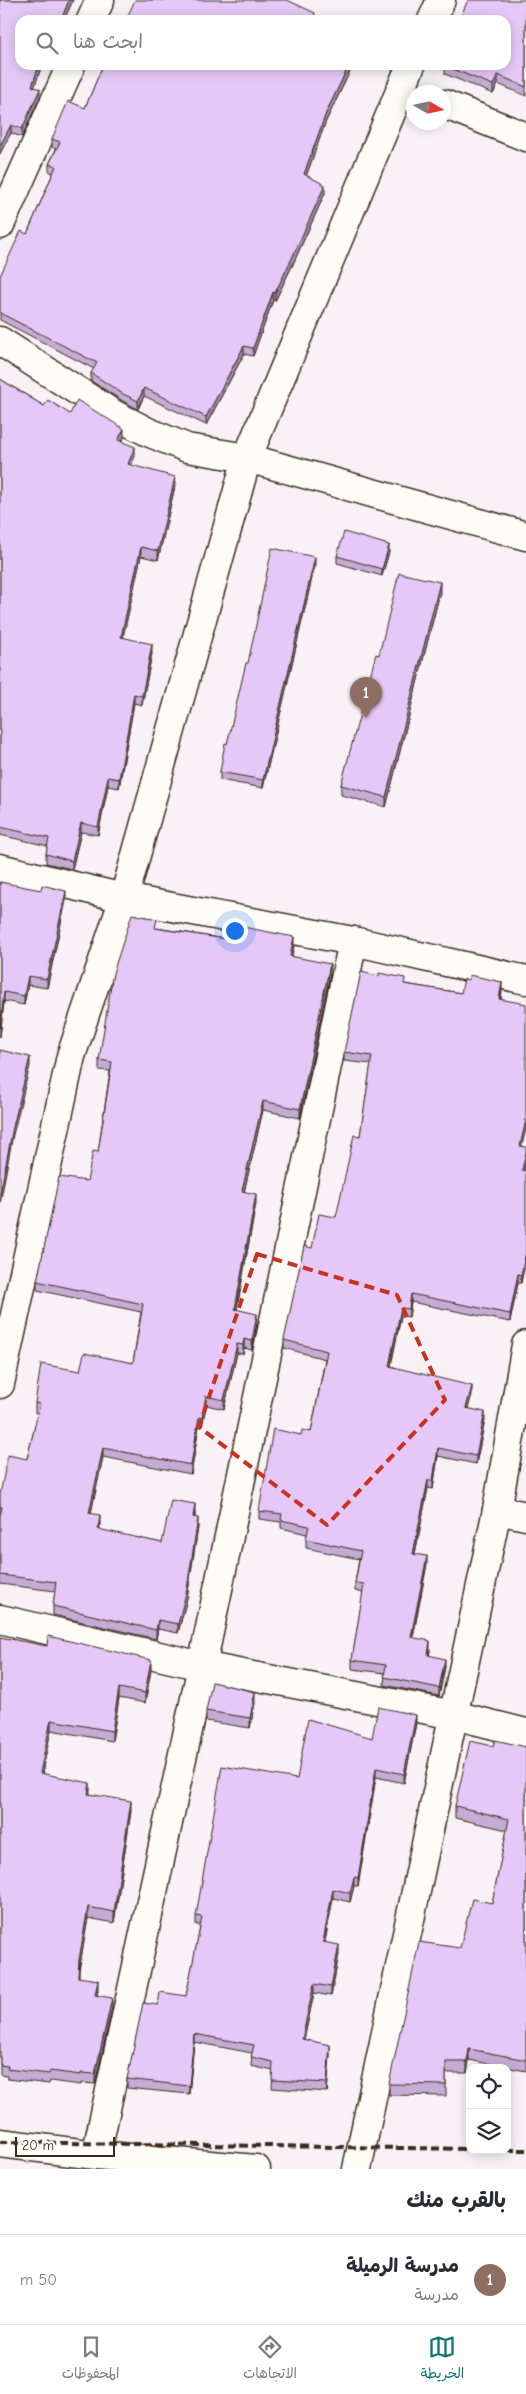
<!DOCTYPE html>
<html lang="ar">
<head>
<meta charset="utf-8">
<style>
	body { margin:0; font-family:"Comic Neue","Playpen Sans Arabic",sans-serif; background:#f7f7f7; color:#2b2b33; direction:rtl }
	.controls { position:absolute; right:15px; bottom:15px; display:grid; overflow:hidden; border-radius:10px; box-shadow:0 2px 12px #0003 }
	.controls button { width:45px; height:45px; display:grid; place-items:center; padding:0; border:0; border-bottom:1px solid #e1e1e2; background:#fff; color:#2b2b33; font:25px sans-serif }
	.compass { position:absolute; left:406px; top:85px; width:45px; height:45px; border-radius:50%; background:#fff; box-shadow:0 2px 12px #0003; rotate:99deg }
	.scale { position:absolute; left:15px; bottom:12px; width:100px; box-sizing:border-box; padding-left:5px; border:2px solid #3b2a1e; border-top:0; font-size:14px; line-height:18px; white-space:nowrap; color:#3b2a1e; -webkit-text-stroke:4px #fdfcf7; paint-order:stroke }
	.you { position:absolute; left:234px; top:930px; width:18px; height:18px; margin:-12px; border:4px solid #fff; border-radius:50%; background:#1a73e8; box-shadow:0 0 0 8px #1a73e833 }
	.badge { display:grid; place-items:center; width:32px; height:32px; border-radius:50%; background:#0f766e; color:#fff; font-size:16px; font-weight:700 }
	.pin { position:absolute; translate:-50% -41px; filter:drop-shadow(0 1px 2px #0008) }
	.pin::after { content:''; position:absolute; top:26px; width:18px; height:15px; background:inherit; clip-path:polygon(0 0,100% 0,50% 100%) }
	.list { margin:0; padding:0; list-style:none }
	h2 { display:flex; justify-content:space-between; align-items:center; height:65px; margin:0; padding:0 20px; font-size:21px }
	h2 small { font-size:16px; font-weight:400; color:#7c7c81 }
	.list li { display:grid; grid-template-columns:32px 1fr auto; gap:15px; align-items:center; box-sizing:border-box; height:90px; padding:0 20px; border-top:1px solid #e1e1e2 }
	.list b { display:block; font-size:19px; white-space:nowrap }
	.list p { margin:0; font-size:16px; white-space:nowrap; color:#7c7c81 }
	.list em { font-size:16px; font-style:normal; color:#7c7c81 }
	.icon { flex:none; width:28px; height:28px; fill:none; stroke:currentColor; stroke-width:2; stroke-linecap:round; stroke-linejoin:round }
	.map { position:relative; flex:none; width:526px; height:2169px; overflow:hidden; direction:ltr }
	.search { position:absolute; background:#fff; box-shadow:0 2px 12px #0003; left:15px; right:15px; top:15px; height:55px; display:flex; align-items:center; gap:12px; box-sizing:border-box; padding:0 18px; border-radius:15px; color:#7c7c81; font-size:19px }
	.sheet { height:155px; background:#fff }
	nav { display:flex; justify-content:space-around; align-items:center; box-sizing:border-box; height:70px; border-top:1px solid #e1e1e2; background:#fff; font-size:14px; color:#7c7c81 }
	nav a { display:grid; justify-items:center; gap:2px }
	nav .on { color:#0f766e }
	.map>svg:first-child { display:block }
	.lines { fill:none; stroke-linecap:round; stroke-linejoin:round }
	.minor-casing { stroke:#3b2a1e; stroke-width:31 }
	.minor { stroke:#fdfcf7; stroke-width:28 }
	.rail { stroke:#3b2a1e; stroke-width:4; stroke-dasharray:8 4; stroke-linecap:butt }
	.wall { fill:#c5acd4; stroke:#3b2a1e }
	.shaded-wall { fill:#a08cad; stroke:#3b2a1e }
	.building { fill:#e5c8f7; stroke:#3b2a1e }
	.marked { fill:none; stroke:#c8321e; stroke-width:4; stroke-dasharray:10 6; stroke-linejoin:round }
</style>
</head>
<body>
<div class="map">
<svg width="526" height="2169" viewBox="0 0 526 2169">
	<rect width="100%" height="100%" fill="#f8f2f7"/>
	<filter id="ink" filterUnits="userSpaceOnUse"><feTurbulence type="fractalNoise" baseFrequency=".02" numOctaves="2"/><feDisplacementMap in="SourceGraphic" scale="10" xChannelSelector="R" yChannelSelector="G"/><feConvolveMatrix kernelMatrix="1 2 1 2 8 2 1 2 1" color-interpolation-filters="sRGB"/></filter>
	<g filter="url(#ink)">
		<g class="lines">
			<g class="minor-casing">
				<g id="minor">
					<polyline points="91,20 100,0"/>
					<polyline points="432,20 441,0"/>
					<polyline points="444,104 526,137"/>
					<polyline points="0,225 71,65"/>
					<polyline points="0,341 115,415 148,432 187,448 247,458 526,536"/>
					<polyline points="0,868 124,898 353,941 526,980"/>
					<polyline points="0,1384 71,1056 124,898 247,458 411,65"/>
					<polyline points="497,1510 526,1516"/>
					<polyline points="0,1619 202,1666 454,1715 526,1733"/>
					<polyline points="0,2143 96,2155 256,2169"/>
					<polyline points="96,2155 202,1666 353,941"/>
					<polyline points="357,2169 497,1510 526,1345"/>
				</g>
			</g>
			<use href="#minor" class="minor"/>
			<g class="rail">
				<polyline points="0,2142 470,2149"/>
				<polyline points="507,2150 526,2150"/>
			</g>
		</g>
		<g class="wall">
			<polygon points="0,0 73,0 64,20 20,65 42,65 34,87 40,97 22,137 11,133"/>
			<polygon points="526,0 526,96 498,84 493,94 445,74 445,66 506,65"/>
			<polygon points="103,65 353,65 326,121 306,176 325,193 293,264 275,301 273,300 253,356 244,354 206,425 144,396 138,409 123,401 91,381 91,373 94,369 0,320 0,276 27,234 53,173 49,171 49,164 56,149 52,147 52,139 85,108"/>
			<polygon points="0,379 44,406 70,414 124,437 122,442 135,456 131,465 175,486 158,560 141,556 123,637 152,653 142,705 134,703 119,788 108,786 98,835 81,832 72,869 46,863 46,854 48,846 0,835"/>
			<polygon points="389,552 382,576 337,563 337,556"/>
			<polygon points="315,565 263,788 220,780 220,772 248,663"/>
			<polygon points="440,592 386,807 341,795 341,785 379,655"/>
			<polygon points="0,882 66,900 47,988 28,985 24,1005 4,1001 0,1037"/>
			<polygon points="157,928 225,939 294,946 292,956 330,974 300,1118 263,1110 244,1192 256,1203 237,1309 257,1323 252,1350 244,1348 243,1354 237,1353 224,1409 206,1405 202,1427 199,1426 191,1474 103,1457 91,1513 100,1524 99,1530 162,1543 195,1513 195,1517 198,1527 187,1598 178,1633 158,1629 156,1639 53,1615 53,1606 55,1591 0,1584 0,1494 27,1459 38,1413 35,1413 35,1403 80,1371 133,1363 141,1312 37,1290 37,1281 87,1181 98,1152 110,1071 99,1070 99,1060"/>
			<polygon points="405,984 461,993 502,991 501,999 521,1147 526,1153 526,1161 524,1171 521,1283 518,1283 510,1322 411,1302 409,1317 401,1316 391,1366 472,1394 468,1408 485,1420 476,1464 438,1456 433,1489 428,1488 415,1554 427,1564 413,1638 430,1650 429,1656 445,1667 439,1696 384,1685 385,1673 352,1669 352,1660 363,1593 355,1591 355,1583 359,1559 306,1548 306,1539 307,1534 281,1528 281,1522 259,1519 259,1511 301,1435 311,1432 325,1359 284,1348 284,1340 312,1248 336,1217 360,1136 371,1064 344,1061 344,1052"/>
			<polygon points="0,1637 151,1670 145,1703 119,1698 112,1741 51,1730 42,1773 90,1794 131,1811 114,1923 88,1918 79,1970 79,1977 98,1990 97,1996 112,2008 95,2084 81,2083 81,2085 50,2081 49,2084 7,2079 7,2076 0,2075"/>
			<polygon points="255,1703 250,1728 206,1721 206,1711"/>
			<polygon points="416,1723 404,1783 376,1777 358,1886 354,1886 350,1902 333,1898 325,1942 339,1954 331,1996 314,1993 304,2040 330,2054 327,2092 272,2088 273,2071 251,2066 252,2053 194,2042 189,2094 127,2088 127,2079 158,2005 186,1996 201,1925 196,1925 196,1916 297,1779 372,1738"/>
			<polygon points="493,1746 526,1747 526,2071 469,2060 467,2073 446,2073 446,2096 389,2095 389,2084 460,1948 492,1903 507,1830 455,1818 455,1806"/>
		</g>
		<g class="shaded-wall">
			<polygon points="69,0 73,0 64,20 61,20"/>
			<polygon points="39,65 42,65 32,94 32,86"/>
			<polygon points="349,65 353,65 326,121 304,182 304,174 326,113"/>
			<polygon points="498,75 498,84 493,94 493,85"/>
			<polygon points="40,89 40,97 22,137 22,129"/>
			<polygon points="11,125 11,133 0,154 0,146"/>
			<polygon points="325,185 325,193 293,264 275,301 275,293"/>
			<polygon points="273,292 273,300 253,356 253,348"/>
			<polygon points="244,346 244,354 206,425 206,417"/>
			<polygon points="144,388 144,396 138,409 138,401"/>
			<polygon points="124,429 124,437 118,449 118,440"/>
			<polygon points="135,447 135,456 128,473 128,464"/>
			<polygon points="175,477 175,486 158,560 158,551"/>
			<polygon points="389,545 389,552 382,576 382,569"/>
			<polygon points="141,547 141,556 121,646 121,637"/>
			<polygon points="315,557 315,565 263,788 263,780"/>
			<polygon points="440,582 440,592 386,807 386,797"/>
			<polygon points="152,644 152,653 142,705 142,696"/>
			<polygon points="134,694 134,703 119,788 119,779"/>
			<polygon points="108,777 108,786 98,835 98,827"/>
			<polygon points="81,823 81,832 72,869 72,861"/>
			<polygon points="66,891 66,900 47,988 47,979"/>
			<polygon points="294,937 294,946 290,965 290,956"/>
			<polygon points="330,964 330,974 300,1118 300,1109"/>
			<polygon points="28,976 28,985 24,1005 24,996"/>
			<polygon points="502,982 502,991 499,1007 499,999"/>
			<polygon points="4,992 4,1001 0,1037 0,1028"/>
			<polygon points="30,1057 30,1066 13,1135 0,1204 0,1195 13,1127"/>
			<polygon points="263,1101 263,1110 242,1201 242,1191"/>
			<polygon points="526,1120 526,1129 520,1154 520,1146"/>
			<polygon points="526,1153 526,1161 522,1179 522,1170"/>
			<polygon points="256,1194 256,1203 235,1318 235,1309"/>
			<polygon points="526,1252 526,1260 521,1283 521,1275"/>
			<polygon points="518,1274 518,1283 510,1322 510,1314"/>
			<polygon points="411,1294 411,1302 409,1317 409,1309"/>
			<polygon points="401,1308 401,1316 389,1374 389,1366"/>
			<polygon points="257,1314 257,1323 252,1350 252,1341"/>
			<polygon points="244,1339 244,1348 243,1354 243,1345"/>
			<polygon points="237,1344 237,1353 224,1409 224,1400"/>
			<polygon points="472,1386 472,1394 466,1416 466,1408"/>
			<polygon points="206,1396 206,1405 202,1427 202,1418"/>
			<polygon points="485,1412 485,1420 476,1464 476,1456"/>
			<polygon points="199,1417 199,1426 191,1474 191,1465"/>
			<polygon points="103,1448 103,1457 89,1522 89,1513"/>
			<polygon points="438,1448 438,1456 433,1489 433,1480"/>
			<polygon points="428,1480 428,1488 413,1563 413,1554"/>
			<polygon points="195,1504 195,1513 193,1526 193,1517"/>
			<polygon points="100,1515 100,1524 98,1539 98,1529"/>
			<polygon points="198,1518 198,1527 187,1598 178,1633 178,1624"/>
			<polygon points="427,1556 427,1564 411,1645 411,1637"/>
			<polygon points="158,1620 158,1629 156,1639 156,1630"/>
			<polygon points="430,1641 430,1650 428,1664 428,1655"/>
			<polygon points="445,1659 445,1667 439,1696 439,1688"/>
			<polygon points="151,1660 151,1670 145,1703 145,1693"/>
			<polygon points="119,1688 119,1698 112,1741 112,1731"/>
			<polygon points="255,1692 255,1703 250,1728 250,1718"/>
			<polygon points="416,1715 416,1723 404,1783 404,1774"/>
			<polygon points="51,1720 51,1730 40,1783 40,1773"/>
			<polygon points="376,1768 376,1777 358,1886 358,1878"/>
			<polygon points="90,1783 90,1793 88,1804 88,1794"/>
			<polygon points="131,1801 131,1811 114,1923 114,1912"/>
			<polygon points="354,1877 354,1886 350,1902 350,1893"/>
			<polygon points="333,1889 333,1898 323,1951 323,1942"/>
			<polygon points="88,1907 88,1918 79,1970 78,1987 79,1960"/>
			<polygon points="339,1945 339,1954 331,1996 331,1987"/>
			<polygon points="98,1980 98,1990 95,2006 95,1995"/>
			<polygon points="314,1984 314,1993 302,2048 302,2039"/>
			<polygon points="112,1998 112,2008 95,2084 95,2074"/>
			<polygon points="194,2034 194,2042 189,2094 189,2086"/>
			<polygon points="330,2045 330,2054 327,2092 327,2083"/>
			<polygon points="469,2049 469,2060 467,2073 467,2062"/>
		</g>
		<g class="building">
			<polygon points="0,0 69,0 61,20 20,20 20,65 39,65 32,86 40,89 22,129 11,125 0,146"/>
			<polygon points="135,0 287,0 315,13 314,17 322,20 126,20"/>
			<polygon points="468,0 526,0 526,87 498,75 493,85 445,66 446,65 506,65 506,20 459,20"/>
			<polygon points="103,65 349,65 326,113 304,174 325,185 293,256 275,293 273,292 253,348 244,346 206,417 144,388 138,401 123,394 91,373 97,363 0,313 0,276 21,231 27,234 48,185 56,166 49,164 60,142 52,139 68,101 85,108"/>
			<polygon points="0,379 44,406 48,400 70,414 77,400 124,429 118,440 135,447 128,464 175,477 158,551 141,547 121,637 152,644 142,696 134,694 119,779 108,777 98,827 81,823 72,861 46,854 49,838 0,827"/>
			<polygon points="344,532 389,545 382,569 337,556"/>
			<polygon points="272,548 315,557 263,780 220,772 225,743 227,744 246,663 248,663"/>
			<polygon points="399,573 440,582 386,797 341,785 376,654 379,655"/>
			<polygon points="0,882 41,890 42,885 66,891 47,979 28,976 24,996 4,992 0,1028"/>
			<polygon points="132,914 157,919 155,928 225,939 228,924 294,937 290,956 330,964 300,1109 263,1101 242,1191 256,1194 235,1309 257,1314 252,1341 244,1339 243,1345 237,1344 224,1400 206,1396 202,1418 199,1417 191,1465 103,1448 89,1513 100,1515 98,1529 162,1543 171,1500 195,1504 193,1517 198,1518 187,1589 178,1624 158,1620 156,1630 53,1606 56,1582 0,1575 0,1516 2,1507 0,1506 0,1494 8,1455 27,1459 40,1404 35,1403 41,1364 80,1371 84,1353 133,1363 143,1304 37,1281 59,1177 87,1181 93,1151 98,1152 112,1062 99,1060 113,973"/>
			<polygon points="361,972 379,976 379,973 405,978 404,984 461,993 464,979 469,980 469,975 502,982 499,999 526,1004 526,1120 520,1146 526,1147 526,1153 522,1170 526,1171 526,1252 521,1275 518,1274 510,1314 411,1294 409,1309 401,1308 389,1366 472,1386 466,1408 485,1412 476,1456 438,1448 433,1480 428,1480 413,1554 427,1556 411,1637 430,1641 428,1655 445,1659 439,1688 384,1677 386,1665 352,1660 364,1584 355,1583 361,1551 306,1539 309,1526 281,1520 282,1514 259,1511 273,1429 301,1435 302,1430 311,1432 327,1351 284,1340 304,1246 312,1248 319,1214 336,1217 354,1135 360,1136 372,1056 344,1052"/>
			<polygon points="0,1050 30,1057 13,1127 0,1195"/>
			<polygon points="48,1636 151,1660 145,1693 119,1688 112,1731 51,1720 40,1773 90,1783 88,1794 131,1801 114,1912 88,1907 79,1960 78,1977 98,1980 95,1995 112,1998 95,2074 81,2073 81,2075 50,2071 49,2074 7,2069 8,2066 0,2065 0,1637 47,1646"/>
			<polygon points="212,1682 255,1692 250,1718 206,1711"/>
			<polygon points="378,1707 416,1715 404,1774 376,1768 358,1878 354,1877 350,1893 333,1889 323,1942 339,1945 331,1987 314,1984 302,2039 330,2045 327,2083 272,2080 273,2062 251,2057 254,2045 194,2034 189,2086 127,2079 143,2003 158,2005 160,1992 186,1996 202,1917 196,1916 222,1766 297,1779 308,1719 372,1738"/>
			<polygon points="495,1740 526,1747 526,2060 469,2049 467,2062 446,2062 446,2085 389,2084 419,1942 460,1948 472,1899 492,1903 509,1819 455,1806 470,1741 493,1746"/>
		</g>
	</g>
	<path class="marked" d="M257 1254 397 1295 445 1400 327 1525 199 1427Z"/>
</svg>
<div class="controls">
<button><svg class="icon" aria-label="locate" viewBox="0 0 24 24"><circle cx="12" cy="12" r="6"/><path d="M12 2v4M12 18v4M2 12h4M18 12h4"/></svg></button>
<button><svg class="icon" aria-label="layers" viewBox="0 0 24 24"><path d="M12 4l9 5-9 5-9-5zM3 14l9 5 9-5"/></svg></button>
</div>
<svg class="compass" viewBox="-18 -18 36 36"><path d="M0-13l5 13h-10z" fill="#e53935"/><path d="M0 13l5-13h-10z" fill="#7c7c81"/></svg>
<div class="scale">20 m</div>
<div class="you"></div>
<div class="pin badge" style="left:366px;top:718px;background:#8d6e63">1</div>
<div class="search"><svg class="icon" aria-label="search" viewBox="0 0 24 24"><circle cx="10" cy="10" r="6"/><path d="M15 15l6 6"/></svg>ابحث هنا</div>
</div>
<section class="sheet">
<h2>بالقرب منك<small></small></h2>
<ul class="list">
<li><span class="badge" style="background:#8d6e63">1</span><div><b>مدرسة الرميلة</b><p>مدرسة</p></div><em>50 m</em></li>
</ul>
</section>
<nav>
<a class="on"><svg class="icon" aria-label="map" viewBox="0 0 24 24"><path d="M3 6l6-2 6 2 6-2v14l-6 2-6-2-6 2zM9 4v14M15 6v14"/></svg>الخريطة</a>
<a><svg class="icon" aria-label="directions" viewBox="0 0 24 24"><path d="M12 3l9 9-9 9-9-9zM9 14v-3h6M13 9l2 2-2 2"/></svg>الاتجاهات</a>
<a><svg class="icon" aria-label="saved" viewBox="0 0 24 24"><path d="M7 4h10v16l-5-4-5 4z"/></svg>المحفوظات</a>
</nav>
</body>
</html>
